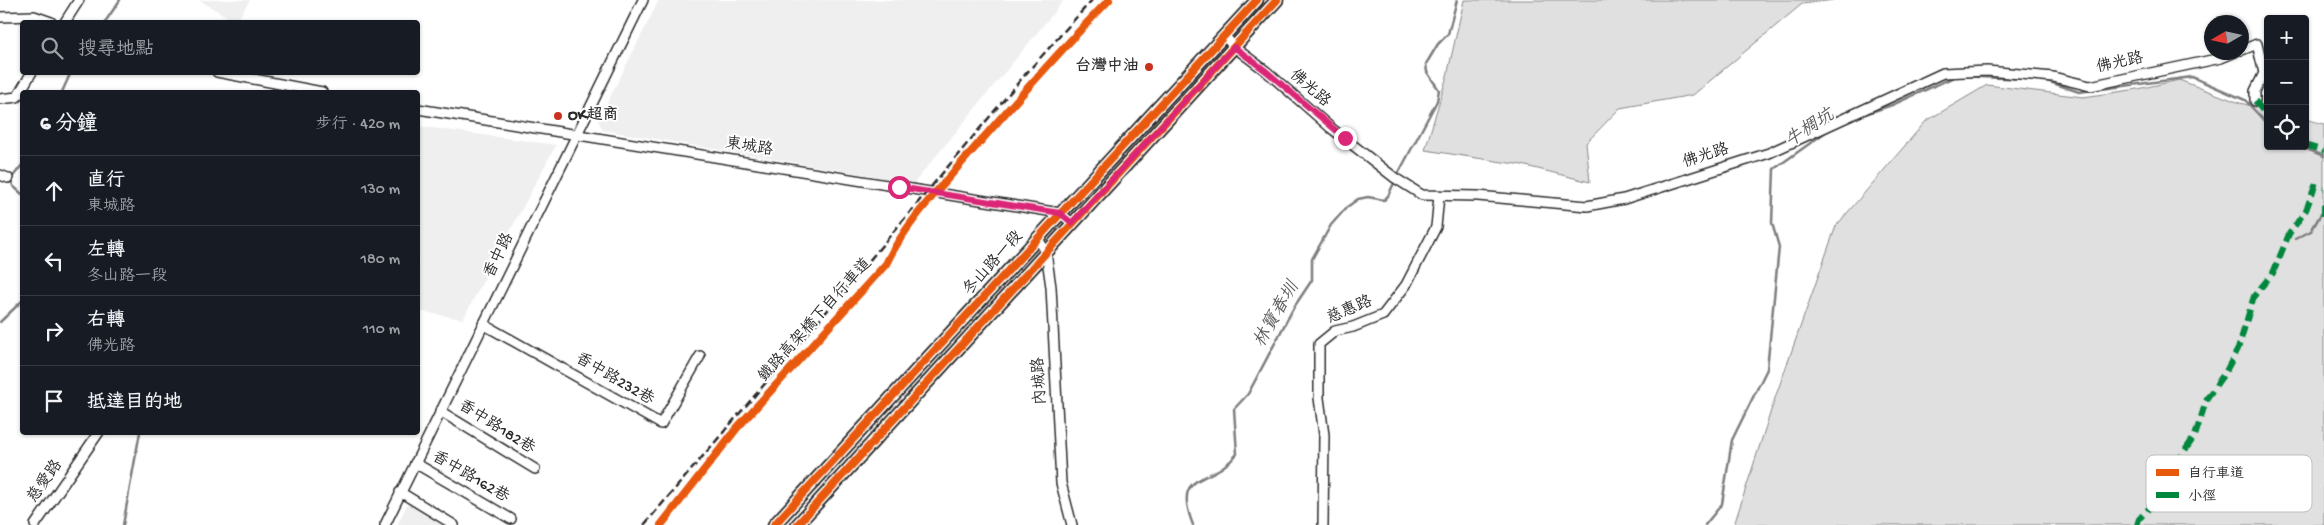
<!DOCTYPE html>
<html lang="zh-TW">
<head>
<meta charset="utf-8">
<style>
	body { margin:0; font-family:"Gochi Hand","LXGW WenKai TC",sans-serif; background:#242831; color:#f1f3f6 }
	.controls { position:absolute; right:15px; top:15px; display:grid; overflow:hidden; border-radius:5px; box-shadow:0 1px 4px #0004 }
	.controls button { width:45px; height:45px; display:grid; place-items:center; padding:0; border:0; border-bottom:1px solid #363941; background:#171b24; color:#f1f3f6; font:25px sans-serif }
	.compass { position:absolute; left:2204px; top:15px; width:45px; height:45px; border-radius:50%; background:#171b24; box-shadow:0 1px 4px #0004; rotate:261deg }
	.stop { position:absolute; width:15px; height:15px; margin:-11px; border:4px solid #db2777; border-radius:50%; background:#fff }
	.stop.end { background:#db2777; border-color:#fff; box-shadow:0 1px 5px #0008 }
	.list { margin:0; padding:0; list-style:none }
	h2 { display:flex; justify-content:space-between; align-items:center; height:65px; margin:0; padding:0 20px; font-size:21px }
	h2 small { font-size:16px; font-weight:400; color:#9ea1a6 }
	.list li { display:grid; grid-template-columns:32px 1fr auto; gap:15px; align-items:center; box-sizing:border-box; height:70px; padding:0 20px; border-top:1px solid #363941 }
	.list b { display:block; font-size:19px; white-space:nowrap }
	.list p { margin:0; font-size:16px; white-space:nowrap; color:#9ea1a6 }
	.list em { font-size:16px; font-style:normal; color:#9ea1a6 }
	.icon { flex:none; width:28px; height:28px; fill:none; stroke:currentColor; stroke-width:2; stroke-linecap:round; stroke-linejoin:round }
	.map { position:relative; flex:none; width:2324px; height:525px; overflow:hidden }
	.search { position:absolute; background:#171b24; box-shadow:0 1px 4px #0004; left:20px; top:20px; width:400px; height:55px; display:flex; align-items:center; gap:12px; box-sizing:border-box; padding:0 18px; border-radius:5px; color:#9ea1a6; font-size:19px }
	.panel { position:absolute; background:#171b24; box-shadow:0 1px 4px #0004; left:20px; top:90px; width:400px; height:345px; border-radius:5px }
	.map>svg:first-child { display:block }
	.built { fill:#efefef }
	.green { fill:#e0e0e0; stroke:#868686 }
	.lines { fill:none; stroke-linecap:round; stroke-linejoin:round }
	.stream { stroke:#7e7e7e; stroke-width:2.5 }
	.minor-casing { stroke:#2b2b2b; stroke-width:12 }
	.major-casing { stroke:#2b2b2b; stroke-width:15 }
	.minor { stroke:#fff; stroke-width:9 }
	.major { stroke:#fff; stroke-width:11 }
	.rail { stroke:#2b2b2b; stroke-width:2.5; stroke-dasharray:8 4; stroke-linecap:butt }
	.quiet { stroke:#00873e; stroke-width:6; stroke-dasharray:12 6; stroke-linecap:butt }
	.cycleway-casing { stroke:#fff; stroke-width:11 }
	.cycleway { stroke:#e8590c; stroke-width:8 }
	.route { stroke:#db2777; stroke-width:6 }
	.poi-dot { fill:#c8321e; stroke:#fff; stroke-width:2 }
	.labels { text-anchor:middle; dominant-baseline:central; stroke-width:4; stroke-linejoin:round; paint-order:stroke }
	.street-label { font-size:16px; fill:#2b2b2b; stroke:#fff }
	.poi-label { font-size:16px; font-weight:bold; fill:#2b2b2b; stroke:#fff; text-anchor:end }
	.water-label { font-size:18px; font-style:italic; fill:#5c5c5c; stroke:#fff }
	.key { fill:#fff; stroke:#bfbfbf; stroke-width:1 }
	.key-label { font-size:14px; fill:#2b2b2b }
</style>
</head>
<body>
<div class="map">
<svg width="2324" height="525" viewBox="0 0 2324 525">
	<rect width="100%" height="100%" fill="#fff"/>
	<filter id="ink" filterUnits="userSpaceOnUse"><feTurbulence type="fractalNoise" baseFrequency=".02" numOctaves="2"/><feDisplacementMap in="SourceGraphic" scale="10" xChannelSelector="R" yChannelSelector="G"/><feConvolveMatrix kernelMatrix="1 2 1 2 8 2 1 2 1" color-interpolation-filters="sRGB"/></filter>
	<g filter="url(#ink)">
		<g class="built">
			<polygon points="199,0 250,0 236,22"/>
			<polygon points="659,0 1064,0 914,183 603,130 598,121"/>
			<polygon points="418,126 556,145 463,319 418,311"/>
			<polygon points="408,503 443,525 397,525"/>
		</g>
		<g class="green">
			<polygon points="1464,0 1834,0 1802,4 1693,95 1620,108 1586,143 1590,182 1522,165 1425,150 1447,76"/>
			<polygon points="2179,80 2240,103 2268,110 2268,146 2305,146 2305,119 2324,124 2324,525 1734,525 1775,398 1836,226 1926,121 1987,85 2083,97 2138,89"/>
		</g>
		<g class="lines">
			<g class="stream">
				<polyline points="105,22 120,0"/>
				<polyline points="2044,80 2079,92 2192,77 2245,100 2268,125"/>
				<polyline points="62,92 71,72"/>
				<polyline points="272,92 273,89 291,92"/>
				<polyline points="1862,115 1892,105 1956,76 2026,79"/>
				<polyline points="2299,146 2324,156"/>
				<polyline points="22,165 11,179 13,186 22,194"/>
				<polyline points="1397,176 1437,101 1439,90 1427,72 1426,64 1438,44 1448,34 1457,0"/>
				<polyline points="2295,239 2311,231 2321,214 2324,214"/>
				<polyline points="0,322 22,301"/>
				<polyline points="123,525 140,432"/>
				<path d="M1193 525C1171 469 1211 487 1237 454L1234 409 1248 394 1294 307 1312 280V259L1331 225 1347 207 1358 199 1368 197 1384 200 1388 196 1395 181"/>
				<polyline points="1705,525 1722,504 1732,440 1767,369 1779,247 1772,223 1774,169 1830,129"/>
			</g>
			<g class="minor-casing">
				<g id="minor">
					<polyline points="0,17 34,16 51,22"/>
					<polyline points="65,22 79,0"/>
					<polyline points="1224,35 1234,47 1266,71 1331,128 1395,178 1422,195 1478,196 1587,206 1624,199 1769,153 1943,73 1987,71 2053,77 2090,86 2221,58 2235,52"/>
					<polyline points="2242,50 2257,44 2264,73 2255,91 2255,101"/>
					<polyline points="217,72 322,92"/>
					<polyline points="0,99 17,97 32,72"/>
					<polyline points="418,109 1060,213 1072,223"/>
					<polyline points="0,175 8,178"/>
					<polyline points="1037,237 1046,252 1051,287 1061,483 1072,525"/>
					<polyline points="483,324 661,424 700,356"/>
					<polyline points="440,411 535,469"/>
					<polyline points="415,463 511,519"/>
					<polyline points="400,492 454,525"/>
					<polyline points="35,525 99,432"/>
					<polyline points="385,525 643,0"/>
					<polyline points="1323,525 1324,435 1319,398 1319,344 1335,331 1353,327 1383,315 1406,285 1436,227 1439,196"/>
				</g>
			</g>
			<g class="major-casing">
				<g id="major">
					<polyline points="774,525 1257,0"/>
					<polyline points="797,525 1277,0"/>
				</g>
			</g>
			<use href="#minor" class="minor"/>
			<use href="#major" class="major"/>
			<polyline class="rail" points="644,525 822,317 1023,77 1092,0"/>
			<g class="quiet">
				<polyline points="2255,101 2268,117"/>
				<polyline points="2305,145 2324,151"/>
				<polyline points="2324,204 2324,222"/>
				<polyline points="2137,525 2139,519 2152,505 2165,479 2195,436 2207,398 2226,371 2238,349 2254,296 2273,273 2289,234 2306,210 2315,186 2324,188"/>
			</g>
			<g class="cycleway-casing">
				<g id="cycleway">
					<path d="M661 525 737 428 886 264C906 222 941 187 971 152 1016 101 1061 49 1109 0"/>
					<polyline points="774,525 1257,0"/>
					<polyline points="797,525 1277,0"/>
				</g>
			</g>
			<use href="#cycleway" class="cycleway"/>
		</g>
	</g>
	<g class="lines" filter="url(#ink)">
		<polyline class="route" points="899,187 1060,213 1072,223 1234,47 1266,71 1345,138"/>
	</g>
	<g class="poi-dot">
		<circle cx="1149" cy="67" r="5"/>
		<circle cx="558" cy="116" r="5"/>
	</g>
	<g class="labels">
		<g class="street-label">
			<text transform="translate(2120 64) rotate(-12)">佛光路</text>
			<text transform="translate(1309 89) rotate(41)">佛光路</text>
			<text transform="translate(749 148) rotate(9)">東城路</text>
			<text transform="translate(1706 157) rotate(-18)">佛光路</text>
			<text transform="translate(500 256) rotate(-64)">香中路</text>
			<text transform="translate(994 264) rotate(-48)">冬山路一段</text>
			<text transform="translate(1350 311) rotate(-23)">慈惠路</text>
			<text transform="translate(816 321) rotate(-48)">鐵路高架橋下自行車道</text>
			<text transform="translate(614 380) rotate(30)">香中路232巷</text>
			<text transform="translate(1041 381) rotate(-93)">內城路</text>
			<text transform="translate(496 428) rotate(32)">香中路182巷</text>
			<text transform="translate(470 478) rotate(30)">香中路162巷</text>
			<text transform="translate(46 482) rotate(-55)">慈愛路</text>
		</g>
		<g class="poi-label">
			<text x="1139" y="67">台灣中油</text>
			<text x="568" y="116" text-anchor="start">OK超商</text>
		</g>
		<g class="water-label">
			<text transform="translate(1810 129) rotate(-33)">牛椆坑</text>
			<text transform="translate(1277 315) rotate(-60)">林寶春圳</text>
		</g>
	</g>
	<rect x="2146" y="455" width="166" height="57" rx="8" class="key"/>
	<rect x="2156" y="469" width="23" height="7" fill="#e8590c"/>
	<rect x="2156" y="492" width="23" height="6" fill="#00873e"/>
	<g class="key-label">
		<text x="2188" y="477">自行車道</text>
		<text x="2188" y="500">小徑</text>
	</g>
</svg>
<div class="controls">
<button>+</button>
<button>−</button>
<button><svg class="icon" aria-label="locate" viewBox="0 0 24 24"><circle cx="12" cy="12" r="6"/><path d="M12 2v4M12 18v4M2 12h4M18 12h4"/></svg></button>
</div>
<svg class="compass" viewBox="-18 -18 36 36"><path d="M0-13l5 13h-10z" fill="#e53935"/><path d="M0 13l5-13h-10z" fill="#9ea1a6"/></svg>
<div class="stop" style="left:899px;top:187px"></div>
<div class="stop end" style="left:1345px;top:138px"></div>
<div class="search"><svg class="icon" aria-label="search" viewBox="0 0 24 24"><circle cx="10" cy="10" r="6"/><path d="M15 15l6 6"/></svg>搜尋地點</div>
<section class="panel">
<h2>6 分鐘<small>步行 · 420 m</small></h2>
<ul class="list">
<li><svg class="icon" aria-label="ahead" viewBox="0 0 24 24"><path d="M12 20V5M6 11l6-6 6 6"/></svg><div><b>直行</b><p>東城路</p></div><em>130 m</em></li>
<li><svg class="icon" aria-label="left" viewBox="0 0 24 24"><path d="M17 20v-9H6M10 6l-5 5 5 5"/></svg><div><b>左轉</b><p>冬山路一段</p></div><em>180 m</em></li>
<li><svg class="icon" aria-label="right" viewBox="0 0 24 24"><path d="M7 20v-9h11M14 6l5 5-5 5"/></svg><div><b>右轉</b><p>佛光路</p></div><em>110 m</em></li>
<li><svg class="icon" aria-label="arrive" viewBox="0 0 24 24"><path d="M6 21V4h12l-3 4 3 4H6"/></svg><div><b>抵達目的地</b></div></li>
</ul>
</section>
</div>
</body>
</html>
